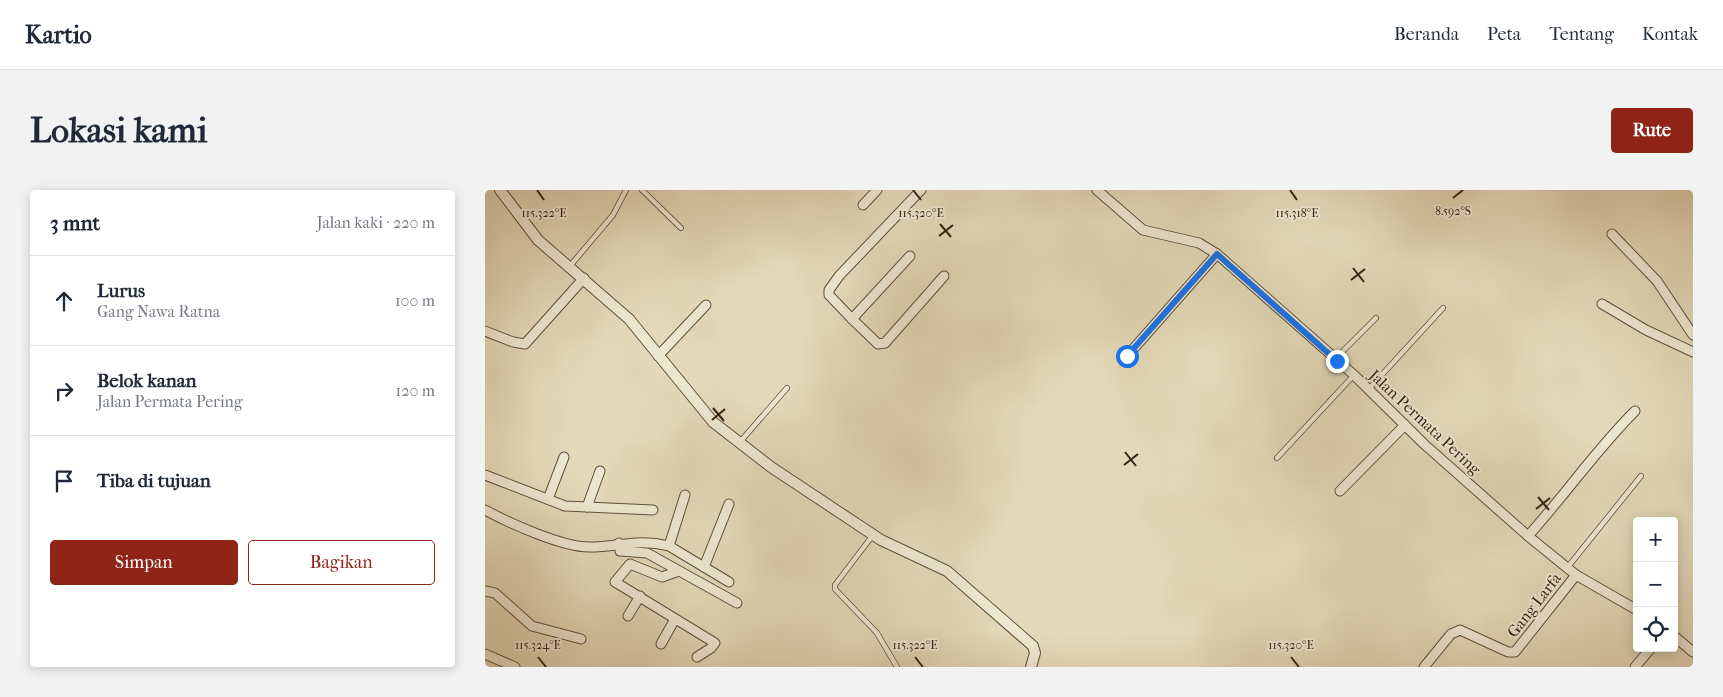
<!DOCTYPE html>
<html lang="id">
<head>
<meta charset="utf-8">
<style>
	body { margin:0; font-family:"IM FELL French Canon",serif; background:#f2f2f3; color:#1f2937 }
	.controls { position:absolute; right:15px; bottom:15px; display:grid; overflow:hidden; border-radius:5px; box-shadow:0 2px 12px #0003 }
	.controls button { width:45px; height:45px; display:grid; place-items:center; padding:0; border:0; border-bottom:1px solid #e0e1e3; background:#fff; color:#1f2937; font:25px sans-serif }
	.stop { position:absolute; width:15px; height:15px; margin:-11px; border:4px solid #1a73e8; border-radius:50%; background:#fff }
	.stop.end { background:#1a73e8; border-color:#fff; box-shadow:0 1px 5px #0008 }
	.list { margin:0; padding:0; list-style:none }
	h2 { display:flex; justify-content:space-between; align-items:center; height:65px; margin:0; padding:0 20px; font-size:21px }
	h2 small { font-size:16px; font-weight:400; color:#747a83 }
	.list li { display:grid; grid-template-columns:32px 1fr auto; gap:15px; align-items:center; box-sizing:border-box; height:90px; padding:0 20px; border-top:1px solid #e0e1e3 }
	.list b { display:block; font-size:19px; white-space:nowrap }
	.list p { margin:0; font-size:16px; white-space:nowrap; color:#747a83 }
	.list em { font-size:16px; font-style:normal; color:#747a83 }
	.actions { display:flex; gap:10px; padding:15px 20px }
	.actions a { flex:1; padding:11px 0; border:1px solid #8f2418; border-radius:5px; text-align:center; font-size:18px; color:#8f2418 }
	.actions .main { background:#8f2418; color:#fff }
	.icon { flex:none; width:28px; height:28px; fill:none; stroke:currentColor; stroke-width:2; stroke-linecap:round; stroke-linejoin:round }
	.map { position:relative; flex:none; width:1208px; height:477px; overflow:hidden; border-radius:5px }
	header { display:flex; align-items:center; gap:30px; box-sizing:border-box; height:70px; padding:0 25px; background:#fff; border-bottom:1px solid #e0e1e3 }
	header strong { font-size:24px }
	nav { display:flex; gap:28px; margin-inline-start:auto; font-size:18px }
	.intro { display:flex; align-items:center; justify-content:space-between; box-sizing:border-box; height:120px; padding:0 30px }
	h1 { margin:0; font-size:35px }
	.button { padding:12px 22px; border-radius:5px; background:#8f2418; color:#fff; font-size:18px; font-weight:700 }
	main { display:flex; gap:30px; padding:0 30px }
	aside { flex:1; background:#fff; border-radius:5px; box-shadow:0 2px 12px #0003 }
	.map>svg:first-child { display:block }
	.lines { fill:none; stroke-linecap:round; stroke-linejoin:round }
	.service-casing { stroke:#61503b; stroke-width:6 }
	.minor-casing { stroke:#61503b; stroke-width:11 }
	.tertiary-casing { stroke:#61503b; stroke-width:12 }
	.service { stroke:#ede6d0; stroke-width:4.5 }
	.minor { stroke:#ede6d0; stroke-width:9 }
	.tertiary { stroke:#ede6d0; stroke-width:10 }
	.route { stroke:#1a73e8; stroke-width:6 }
	.ticks { fill:none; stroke:#362312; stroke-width:2 }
	.labels { text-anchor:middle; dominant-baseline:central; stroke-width:4; stroke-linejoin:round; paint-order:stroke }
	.street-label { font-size:16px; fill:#362312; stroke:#ede6d0 }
	.ticks-label { font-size:12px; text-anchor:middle; fill:#362312; stroke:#ede6d0; stroke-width:4; stroke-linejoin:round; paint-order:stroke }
</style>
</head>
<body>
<header>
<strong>Kartio</strong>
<nav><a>Beranda</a><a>Peta</a><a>Tentang</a><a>Kontak</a></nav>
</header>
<div class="intro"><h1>Lokasi kami</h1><a class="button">Rute</a></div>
<main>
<aside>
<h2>3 mnt<small>Jalan kaki · 220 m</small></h2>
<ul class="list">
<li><svg class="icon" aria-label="ahead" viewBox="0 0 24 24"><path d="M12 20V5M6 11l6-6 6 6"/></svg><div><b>Lurus</b><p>Gang Nawa Ratna</p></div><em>100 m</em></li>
<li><svg class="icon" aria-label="right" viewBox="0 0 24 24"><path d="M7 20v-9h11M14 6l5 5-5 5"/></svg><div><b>Belok kanan</b><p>Jalan Permata Pering</p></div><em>120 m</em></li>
<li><svg class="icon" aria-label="arrive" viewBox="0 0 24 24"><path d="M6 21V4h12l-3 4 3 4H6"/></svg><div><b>Tiba di tujuan</b></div></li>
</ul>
<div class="actions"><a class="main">Simpan</a><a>Bagikan</a></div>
</aside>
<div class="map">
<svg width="1208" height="477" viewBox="0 0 1208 477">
	<rect width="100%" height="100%" fill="#e3d8b7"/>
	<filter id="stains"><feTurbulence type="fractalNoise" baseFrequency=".004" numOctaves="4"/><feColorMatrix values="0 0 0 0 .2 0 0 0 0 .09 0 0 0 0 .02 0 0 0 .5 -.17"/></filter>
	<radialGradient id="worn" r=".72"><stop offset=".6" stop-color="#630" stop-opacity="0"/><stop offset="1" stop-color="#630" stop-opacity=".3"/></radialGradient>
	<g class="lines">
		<g class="service-casing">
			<g id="service">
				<polyline points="157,0 196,38"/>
				<polyline points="85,76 128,25 141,0"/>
				<polyline points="850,169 891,128"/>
				<polyline points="883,200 958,118"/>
				<polyline points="255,252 302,198"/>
				<polyline points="792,268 869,185"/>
				<polyline points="388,345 350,395 350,399 392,443 412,477"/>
				<polyline points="1082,378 1156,286"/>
			</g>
		</g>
		<g class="minor-casing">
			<g id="minor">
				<polyline points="612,0 658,40 714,53 732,64 869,185 939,254 1043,346 1091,385 1152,420"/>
				<polyline points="378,15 392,0"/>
				<polyline points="1127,44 1172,91 1208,145"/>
				<polyline points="425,66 367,129 344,105 344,100 354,86 436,0"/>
				<polyline points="1117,114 1161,140 1208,162"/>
				<polyline points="367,129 393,154 400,153 459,86"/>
				<polyline points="0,141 28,152 40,154 99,88"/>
				<polyline points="173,166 221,115"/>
				<polyline points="642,166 732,64"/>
				<polyline points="0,285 80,316 168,320"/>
				<polyline points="855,301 920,235"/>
				<polyline points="63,309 79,267"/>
				<polyline points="102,317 115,281"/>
				<path d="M0 320C24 333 77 357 104 357 135 357 152 348 184 356L200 305"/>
				<path d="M1043 346C1080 305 1111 260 1150 221"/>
				<polyline points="134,353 135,361 162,363 252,413"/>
				<polyline points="184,356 244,392"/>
				<polyline points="219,377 244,314"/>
				<polyline points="194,381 177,387 145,374 130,392 230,453 226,458 212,467"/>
				<polyline points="0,401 10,403 47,436 96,449"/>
				<polyline points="143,426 155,406"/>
				<polyline points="1189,446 1208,462"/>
				<polyline points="176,454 190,429"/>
				<polyline points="0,464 30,477"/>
				<polyline points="939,477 966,444 975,440 1023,462 1030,462 1091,385"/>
				<polyline points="1150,477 1166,458"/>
			</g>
		</g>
		<g class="tertiary-casing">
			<polyline id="tertiary" points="15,0 53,50 144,129 228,232 286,277 396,350 462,381 548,456 550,463 546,477"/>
		</g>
		<use href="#service" class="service"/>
		<use href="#minor" class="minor"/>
		<use href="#tertiary" class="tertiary"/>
	</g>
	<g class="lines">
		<polyline class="route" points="642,166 732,64 852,171"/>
	</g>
	<path class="ticks" d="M52 0 59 10M428 0 436 10M805 0 812 10M968 8 978 0M455 34 466 47M454 46 468 35M868 78 879 92M866 90 880 79M228 218 239 231M227 230 240 219M640 262 651 276M639 275 653 264M1053 307 1064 320M1051 319 1065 308M53 467 61 477M430 467 438 477M806 467 814 477"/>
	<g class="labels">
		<g class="street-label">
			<text transform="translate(940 232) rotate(43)">Jalan Permata Pering</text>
			<text transform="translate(1049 415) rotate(-52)">Gang Larfa</text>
		</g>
	</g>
	<g class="ticks-label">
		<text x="968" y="25">8.592°S</text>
		<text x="59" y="27">115.322°E</text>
		<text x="436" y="27">115.320°E</text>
		<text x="812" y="27">115.318°E</text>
		<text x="53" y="459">115.324°E</text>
		<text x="430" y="459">115.322°E</text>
		<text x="806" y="459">115.320°E</text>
	</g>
	<rect width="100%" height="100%" filter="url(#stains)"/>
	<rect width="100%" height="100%" fill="url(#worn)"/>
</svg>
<div class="controls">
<button>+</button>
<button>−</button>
<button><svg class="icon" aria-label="locate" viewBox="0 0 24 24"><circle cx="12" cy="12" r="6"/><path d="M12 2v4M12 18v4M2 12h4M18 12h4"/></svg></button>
</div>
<div class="stop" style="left:642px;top:166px"></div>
<div class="stop end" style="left:852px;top:171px"></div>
</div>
</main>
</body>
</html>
